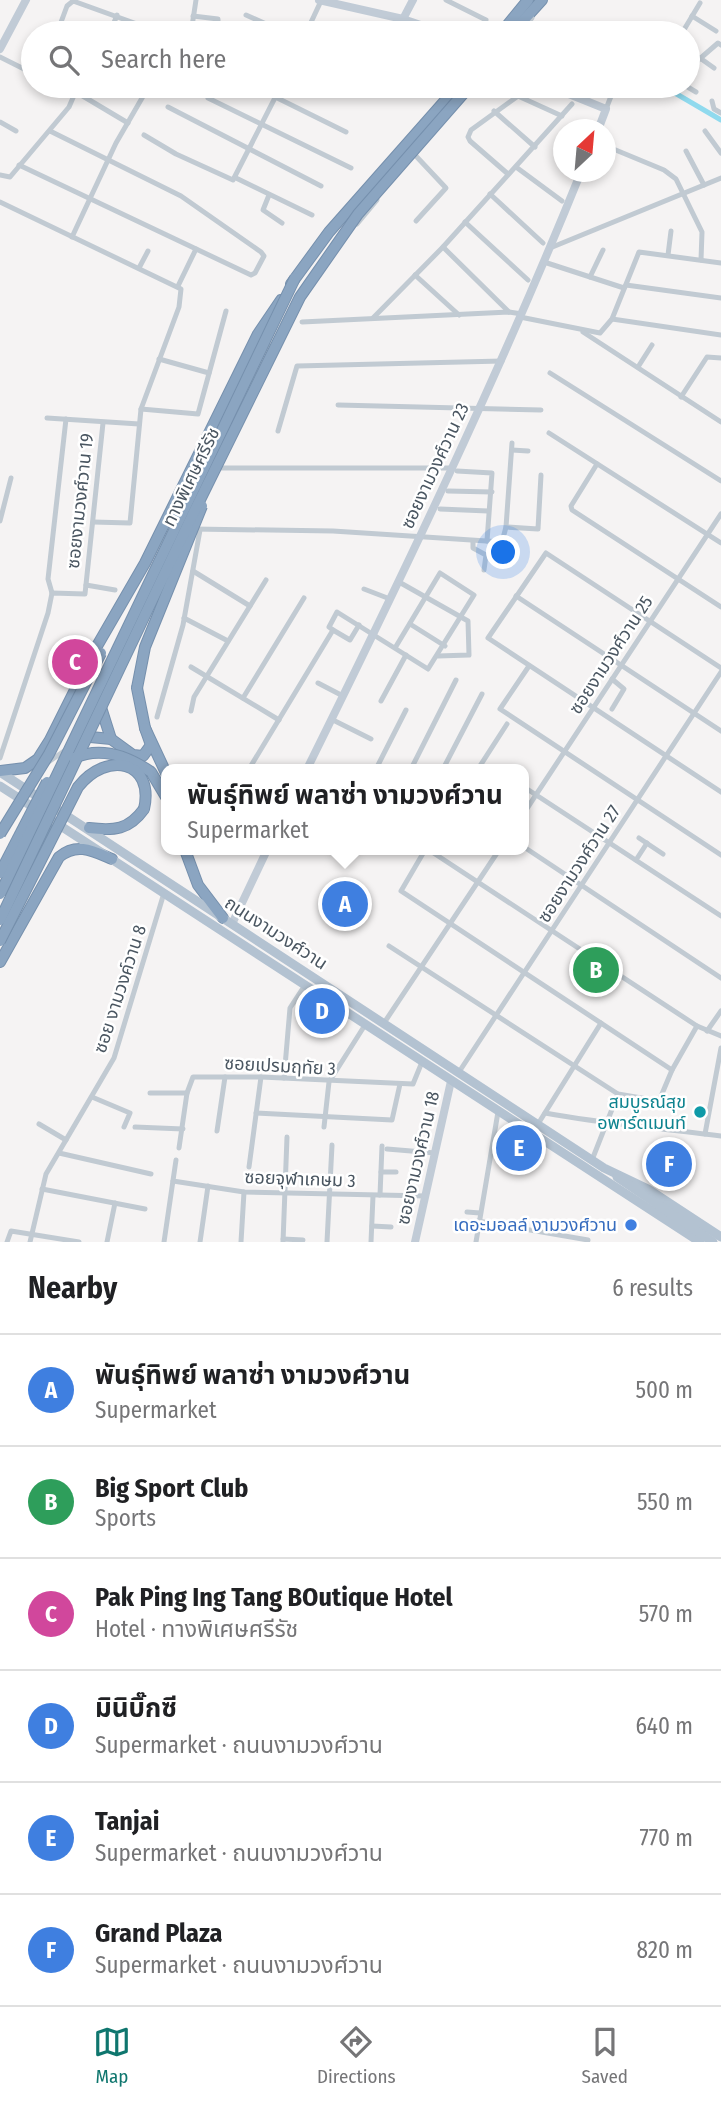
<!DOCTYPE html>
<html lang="en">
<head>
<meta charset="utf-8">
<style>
	body { margin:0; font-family:"Fira Sans Condensed","Noto Sans Thai",sans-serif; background:#f6f6f6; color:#202124 }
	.compass { position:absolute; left:553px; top:119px; width:63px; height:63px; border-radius:50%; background:#fff; box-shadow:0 4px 10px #0003; rotate:26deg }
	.you { position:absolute; left:504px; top:553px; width:24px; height:24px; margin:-18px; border:5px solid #fff; border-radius:50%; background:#1a73e8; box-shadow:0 0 0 10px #1a73e833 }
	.badge { display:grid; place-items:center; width:46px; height:46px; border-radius:50%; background:#0f766e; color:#fff; font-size:23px; font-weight:700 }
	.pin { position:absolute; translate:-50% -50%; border:4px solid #fff; box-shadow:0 2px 7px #0006 }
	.popup { position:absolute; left:161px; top:764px; width:368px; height:91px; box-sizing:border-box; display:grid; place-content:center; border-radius:14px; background:#fff; filter:drop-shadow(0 2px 5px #0005); font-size:23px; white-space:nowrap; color:#757577 }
	.popup b { font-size:26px; color:#202124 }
	.popup::after { content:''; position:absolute; left:50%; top:100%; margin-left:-14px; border:14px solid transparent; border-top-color:#fff }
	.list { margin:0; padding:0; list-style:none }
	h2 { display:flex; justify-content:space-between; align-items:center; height:91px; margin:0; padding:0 28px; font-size:30px }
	h2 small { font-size:23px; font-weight:400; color:#757577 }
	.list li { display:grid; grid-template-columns:46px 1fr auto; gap:21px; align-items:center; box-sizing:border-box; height:112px; padding:0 28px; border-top:2px solid #e0e0e0 }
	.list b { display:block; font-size:26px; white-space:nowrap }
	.list p { margin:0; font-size:23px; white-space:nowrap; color:#757577 }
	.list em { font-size:23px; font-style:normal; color:#757577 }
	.icon { flex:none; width:38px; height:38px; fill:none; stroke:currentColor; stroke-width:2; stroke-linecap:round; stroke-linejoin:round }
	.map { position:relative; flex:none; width:721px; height:1242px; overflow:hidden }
	.search { position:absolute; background:#fff; box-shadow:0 4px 10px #0003; left:21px; right:21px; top:21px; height:77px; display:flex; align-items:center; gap:18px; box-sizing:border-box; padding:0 24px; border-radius:38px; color:#757577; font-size:26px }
	.sheet { height:763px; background:#fff }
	nav { display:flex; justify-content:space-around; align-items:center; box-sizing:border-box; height:98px; border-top:2px solid #e0e0e0; background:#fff; font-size:19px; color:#757577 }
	nav a { display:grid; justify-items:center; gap:4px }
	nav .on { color:#0f766e }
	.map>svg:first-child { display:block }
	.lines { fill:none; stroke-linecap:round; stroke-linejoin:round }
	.canal { stroke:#90daee; stroke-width:5 }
	.highway-casing { stroke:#7690ad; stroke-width:12 }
	.street { stroke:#c1cad2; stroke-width:5 }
	.secondary { stroke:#c1cbd6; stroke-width:8 }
	.primary { stroke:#b3c2d1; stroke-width:9 }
	.highway { stroke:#8ba5c1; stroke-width:10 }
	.highway-bridge-casing { stroke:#7690ad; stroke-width:12; stroke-linecap:butt }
	.highway-bridge { stroke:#8ba5c1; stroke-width:10 }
	.culture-dot { fill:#0f9aa8; stroke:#fff; stroke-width:2.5 }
	.shop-dot { fill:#3f7fe0; stroke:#fff; stroke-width:2.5 }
	.labels { text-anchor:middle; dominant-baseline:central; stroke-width:5; stroke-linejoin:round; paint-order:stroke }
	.street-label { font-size:18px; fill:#4a5661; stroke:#fff }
	.culture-label { font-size:18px; fill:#0d838f; stroke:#fff; text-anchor:end }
	.shop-label { font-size:18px; fill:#366cbe; stroke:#fff; text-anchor:end }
</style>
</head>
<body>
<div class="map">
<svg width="721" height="1242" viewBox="0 0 721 1242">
	<rect width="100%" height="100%" fill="#f5f3f3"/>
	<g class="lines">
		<polyline class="canal" points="663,86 721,120"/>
		<g class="highway-casing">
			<g id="highway">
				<polyline points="501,33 528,0"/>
				<polyline points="512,33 542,0"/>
				<polyline points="291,284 329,232 458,86"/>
				<polyline points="137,688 145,728 166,773"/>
				<polyline points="99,701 111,739"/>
				<polyline points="80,736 111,739 133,755 143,756 151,745 145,728"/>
				<polyline points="0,771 25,768 38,759 50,740 97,646 145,563 258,334 281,300"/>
				<polyline points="151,772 166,797"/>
				<path d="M89 828C114 831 129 830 144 809"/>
				<polyline points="185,850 198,885 223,918"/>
				<polyline points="6,870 36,857 47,828"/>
				<path d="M0 962 59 857C77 842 93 851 112 859"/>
			</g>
		</g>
		<g class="street">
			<polyline points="446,0 486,20"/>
			<polyline points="246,15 286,33"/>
			<polyline points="193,16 218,19 218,33"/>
			<polyline points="692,16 716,31"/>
			<polyline points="361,30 368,33"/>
			<polyline points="57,33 67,6 73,1 162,33"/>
			<polyline points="110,33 117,15"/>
			<polyline points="191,33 196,0"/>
			<polyline points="306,33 321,1"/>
			<polyline points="413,33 418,24"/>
			<polyline points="520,33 532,18"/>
			<polyline points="682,33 700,3"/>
			<polyline points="688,49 695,55"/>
			<polyline points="0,57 26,70"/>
			<polyline points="700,58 714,68"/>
			<polyline points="688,69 718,43 721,45"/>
			<polyline points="128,86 144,94"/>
			<polyline points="253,86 346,132"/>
			<polyline points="325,86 344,95"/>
			<polyline points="686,86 696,92"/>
			<polyline points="76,92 128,123"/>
			<polyline points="208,98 351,168"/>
			<polyline points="712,101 714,109 721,113"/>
			<polyline points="168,107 321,186"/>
			<polyline points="606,109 615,86"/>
			<polyline points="494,111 535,147"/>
			<polyline points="0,122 16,131"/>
			<polyline points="705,131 721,153"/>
			<polyline points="144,135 176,154 233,180 281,86"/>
			<polyline points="606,146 664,170 676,179 702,232 701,260"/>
			<polyline points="686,151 704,185"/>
			<polyline points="415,155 446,188 416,221"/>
			<polyline points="19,165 251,275 255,273 264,256 261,252 181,196 50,131"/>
			<polyline points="516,167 562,201"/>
			<polyline points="508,174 470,141 468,137 471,130 518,96 562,116"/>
			<polyline points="0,175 10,177 69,107 78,86"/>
			<polyline points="236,178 312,215"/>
			<polyline points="490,194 543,243"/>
			<polyline points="269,195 263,210 282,223"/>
			<polyline points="0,202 181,289 179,307 141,409 130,523 93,522"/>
			<polyline points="465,222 528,280"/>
			<polyline points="357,224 377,200"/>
			<polyline points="72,237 116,143 149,86"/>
			<polyline points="443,247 509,312"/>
			<polyline points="550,248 721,178"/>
			<polyline points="668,255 671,231"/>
			<polyline points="544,262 624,288"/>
			<polyline points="139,268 148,251"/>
			<polyline points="415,275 459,315"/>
			<polyline points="590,277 603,250"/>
			<polyline points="626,285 721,298"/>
			<polyline points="178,286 196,249"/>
			<polyline points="520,317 600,333 612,319 639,252 721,263"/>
			<polyline points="373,318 443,247 572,104"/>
			<polyline points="612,319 721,335"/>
			<polyline points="302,322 509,312 522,314"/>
			<polyline points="583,332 721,422"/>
			<polyline points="159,359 209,373"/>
			<polyline points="638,367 652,345"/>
			<polyline points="550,373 721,481"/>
			<polyline points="681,397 707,357 721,358"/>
			<polyline points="242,403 270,346"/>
			<polyline points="338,405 541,410"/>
			<polyline points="141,409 198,414 226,311"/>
			<polyline points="47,418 139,424"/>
			<polyline points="278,431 297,366 502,361"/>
			<polyline points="549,433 721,543"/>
			<polyline points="512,450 528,451"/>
			<polyline points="597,464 571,506 572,510 721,607"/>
			<polyline points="217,468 450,468"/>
			<polyline points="457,471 492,473 487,541"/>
			<polyline points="448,491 492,492"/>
			<polyline points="440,509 488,511"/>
			<polyline points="0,521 11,478"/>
			<polyline points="506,527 538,529 541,475"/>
			<polyline points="193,529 333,531 502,542 506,527 512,443"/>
			<polyline points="473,541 473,548 486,555 484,570"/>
			<polyline points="193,571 250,606"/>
			<polyline points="399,582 468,621 469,655 438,656"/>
			<polyline points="86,585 115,590"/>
			<polyline points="364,589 390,599"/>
			<polyline points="52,593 48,579 66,419"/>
			<polyline points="516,596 721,731"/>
			<polyline points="184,618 228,641"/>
			<polyline points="410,624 445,646"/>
			<polyline points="333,630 350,640 359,625"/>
			<polyline points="529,666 500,709 721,855"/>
			<polyline points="191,667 279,720"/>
			<polyline points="721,668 546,553 488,638 721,792"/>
			<polyline points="318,683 343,696"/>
			<polyline points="243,698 304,598"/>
			<polyline points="381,701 406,655"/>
			<polyline points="612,709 624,689 612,679"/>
			<polyline points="191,711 194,697 266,580"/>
			<polyline points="157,717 183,625 200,530"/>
			<polyline points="331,719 371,739"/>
			<polyline points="0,758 48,613 52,593 85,594 103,423"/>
			<polyline points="47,763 67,749"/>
			<polyline points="249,769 333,630 329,627 337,612 428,669 474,595 440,573 395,648"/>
			<polyline points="376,769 406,710"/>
			<polyline points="411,769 456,680"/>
			<polyline points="443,769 482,694"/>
			<polyline points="478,769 507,724"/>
			<polyline points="524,787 721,916"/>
			<polyline points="524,813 721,514"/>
			<polyline points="639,838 663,854"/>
			<polyline points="524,847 721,978"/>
			<polyline points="425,850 401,891 672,1070"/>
			<polyline points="429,850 697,1026 721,1036"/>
			<polyline points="636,860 647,843"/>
			<polyline points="389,946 618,1094 659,1101 672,1070 697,1026"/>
			<polyline points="384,1023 499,850"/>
			<polyline points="707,1031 721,1011"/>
			<polyline points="459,1072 721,672"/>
			<polyline points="284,1078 290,1008 305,985"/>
			<polyline points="150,1093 187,1093"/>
			<polyline points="92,1097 130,1113 124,1127"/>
			<polyline points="256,1113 392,1120 400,1084"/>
			<path d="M545 1113C603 1124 662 1128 721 1136"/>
			<polyline points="39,1124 66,1140"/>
			<polyline points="538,1124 601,1023"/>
			<polyline points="135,1127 183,1129"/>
			<polyline points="324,1127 329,1082 365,1025"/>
			<polyline points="217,1131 225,1077"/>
			<polyline points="705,1134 721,1048"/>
			<polyline points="179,1148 187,1093 193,1077 261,1077 413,1084 422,1062"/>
			<polyline points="387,1149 435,1153"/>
			<polyline points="59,1153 151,1174"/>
			<polyline points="592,1160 618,1094"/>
			<polyline points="249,1167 261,1077"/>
			<polyline points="381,1172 396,1172"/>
			<polyline points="173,1181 244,1192 426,1196"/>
			<polyline points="42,1189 145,1209"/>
			<polyline points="380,1195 382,1146"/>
			<polyline points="467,1212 480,1213"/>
			<polyline points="478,1221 588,1240"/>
			<polyline points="372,1226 391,1227"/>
			<polyline points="283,1239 303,1240"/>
			<polyline points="7,1242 11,1231 79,1242"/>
			<polyline points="30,1242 46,1174 114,1058 164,893"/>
			<polyline points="107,1242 115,1203"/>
			<polyline points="164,1242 176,1160"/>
			<polyline points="200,1242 208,1186"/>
			<polyline points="241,1242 244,1192"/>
			<polyline points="283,1242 287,1137"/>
			<polyline points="327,1242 332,1145"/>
			<polyline points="371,1242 373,1196"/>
			<polyline points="476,1242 498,1112"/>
		</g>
		<g class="secondary">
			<polyline points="319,0 403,19 444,33"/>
			<polyline points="403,19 413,0"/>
			<polyline points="0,49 26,0"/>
			<polyline points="549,86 606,109 598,130"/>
			<path d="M307 769C404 573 499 375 581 172"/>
			<polyline points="232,924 267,850"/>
			<polyline points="415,1242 451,1081"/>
		</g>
		<g class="primary">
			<polyline points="0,772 604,1168 648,1189 721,1237"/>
			<polyline points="0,786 39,811"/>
			<polyline points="53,821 700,1242"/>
			<polyline points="617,1177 713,1242"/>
		</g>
		<use href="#highway" class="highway"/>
		<g class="highway-bridge-casing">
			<g id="highway-bridge">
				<polyline points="137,688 145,647 202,506"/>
				<path d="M74 758C101 746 128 756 151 772"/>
				<polyline points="0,834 49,754 101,653"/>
				<polyline points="0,873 47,782"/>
				<polyline points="0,894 295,278"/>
				<polyline points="0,920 193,514 300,297 358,214 470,86"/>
				<path d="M0 941 78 787C107 750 155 761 144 809"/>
			</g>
		</g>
		<use href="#highway-bridge" class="highway-bridge"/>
	</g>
	<circle class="culture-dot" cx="700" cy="1112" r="7"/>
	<circle class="shop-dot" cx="631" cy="1225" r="7"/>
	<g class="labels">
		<g class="street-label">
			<text transform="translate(435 466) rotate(-65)">ซอยงามวงศ์วาน 23</text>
			<text transform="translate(191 477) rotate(-64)">ทางพิเศษศรีรัช</text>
			<text transform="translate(80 501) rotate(-84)">ซอยงามวงศ์วาน 19</text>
			<text transform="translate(611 655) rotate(-57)">ซอยงามวงศ์วาน 25</text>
			<text transform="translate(579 864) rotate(-57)">ซอยงามวงศ์วาน 27</text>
			<text transform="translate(276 933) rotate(33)">ถนนงามวงศ์วาน</text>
			<text transform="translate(120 989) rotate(-72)">ซอย งามวงค์วาน 8</text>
			<text transform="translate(280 1066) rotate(3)">ซอยเปรมฤทัย 3</text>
			<text transform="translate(418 1158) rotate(-77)">ซอยงามวงศ์วาน 18</text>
			<text transform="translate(300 1179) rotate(2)">ซอยจุฬาเกษม 3</text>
		</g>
		<g class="culture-label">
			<text x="686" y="1102">สมบูรณ์สุข<tspan x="686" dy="21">อพาร์ตเมนท์</tspan></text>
		</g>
		<g class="shop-label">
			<text x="617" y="1225">เดอะมอลล์ งามวงศ์วาน</text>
		</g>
	</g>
</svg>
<svg class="compass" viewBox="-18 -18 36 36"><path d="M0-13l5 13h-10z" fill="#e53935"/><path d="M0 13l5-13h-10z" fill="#757577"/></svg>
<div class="you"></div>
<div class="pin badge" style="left:345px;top:904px;background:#3f7fe0">A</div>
<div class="popup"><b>พันธุ์ทิพย์ พลาซ่า งามวงศ์วาน</b>Supermarket</div>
<div class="pin badge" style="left:596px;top:970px;background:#2e9e5b">B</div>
<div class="pin badge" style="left:75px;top:662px;background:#d1479c">C</div>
<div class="pin badge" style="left:322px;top:1011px;background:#3f7fe0">D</div>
<div class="pin badge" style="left:519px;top:1148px;background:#3f7fe0">E</div>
<div class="pin badge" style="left:669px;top:1164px;background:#3f7fe0">F</div>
<div class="search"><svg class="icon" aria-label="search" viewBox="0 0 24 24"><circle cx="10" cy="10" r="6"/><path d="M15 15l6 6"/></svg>Search here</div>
</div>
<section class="sheet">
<h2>Nearby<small>6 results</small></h2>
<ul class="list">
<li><span class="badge" style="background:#3f7fe0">A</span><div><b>พันธุ์ทิพย์ พลาซ่า งามวงศ์วาน</b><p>Supermarket</p></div><em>500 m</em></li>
<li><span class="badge" style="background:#2e9e5b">B</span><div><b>Big Sport Club</b><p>Sports</p></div><em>550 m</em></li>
<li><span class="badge" style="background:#d1479c">C</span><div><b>Pak Ping Ing Tang BOutique Hotel</b><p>Hotel · ทางพิเศษศรีรัช</p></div><em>570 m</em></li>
<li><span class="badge" style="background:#3f7fe0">D</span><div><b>มินิบิ๊กซี</b><p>Supermarket · ถนนงามวงศ์วาน</p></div><em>640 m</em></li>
<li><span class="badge" style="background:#3f7fe0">E</span><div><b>Tanjai</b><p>Supermarket · ถนนงามวงศ์วาน</p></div><em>770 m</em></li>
<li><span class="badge" style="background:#3f7fe0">F</span><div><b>Grand Plaza</b><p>Supermarket · ถนนงามวงศ์วาน</p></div><em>820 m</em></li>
</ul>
</section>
<nav>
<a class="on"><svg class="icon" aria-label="map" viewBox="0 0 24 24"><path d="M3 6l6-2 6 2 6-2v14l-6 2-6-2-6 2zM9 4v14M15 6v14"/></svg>Map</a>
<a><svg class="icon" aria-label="directions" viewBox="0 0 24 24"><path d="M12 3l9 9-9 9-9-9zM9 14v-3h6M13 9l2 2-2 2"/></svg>Directions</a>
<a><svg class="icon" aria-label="saved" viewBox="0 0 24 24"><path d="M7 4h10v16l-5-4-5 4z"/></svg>Saved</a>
</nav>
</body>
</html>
